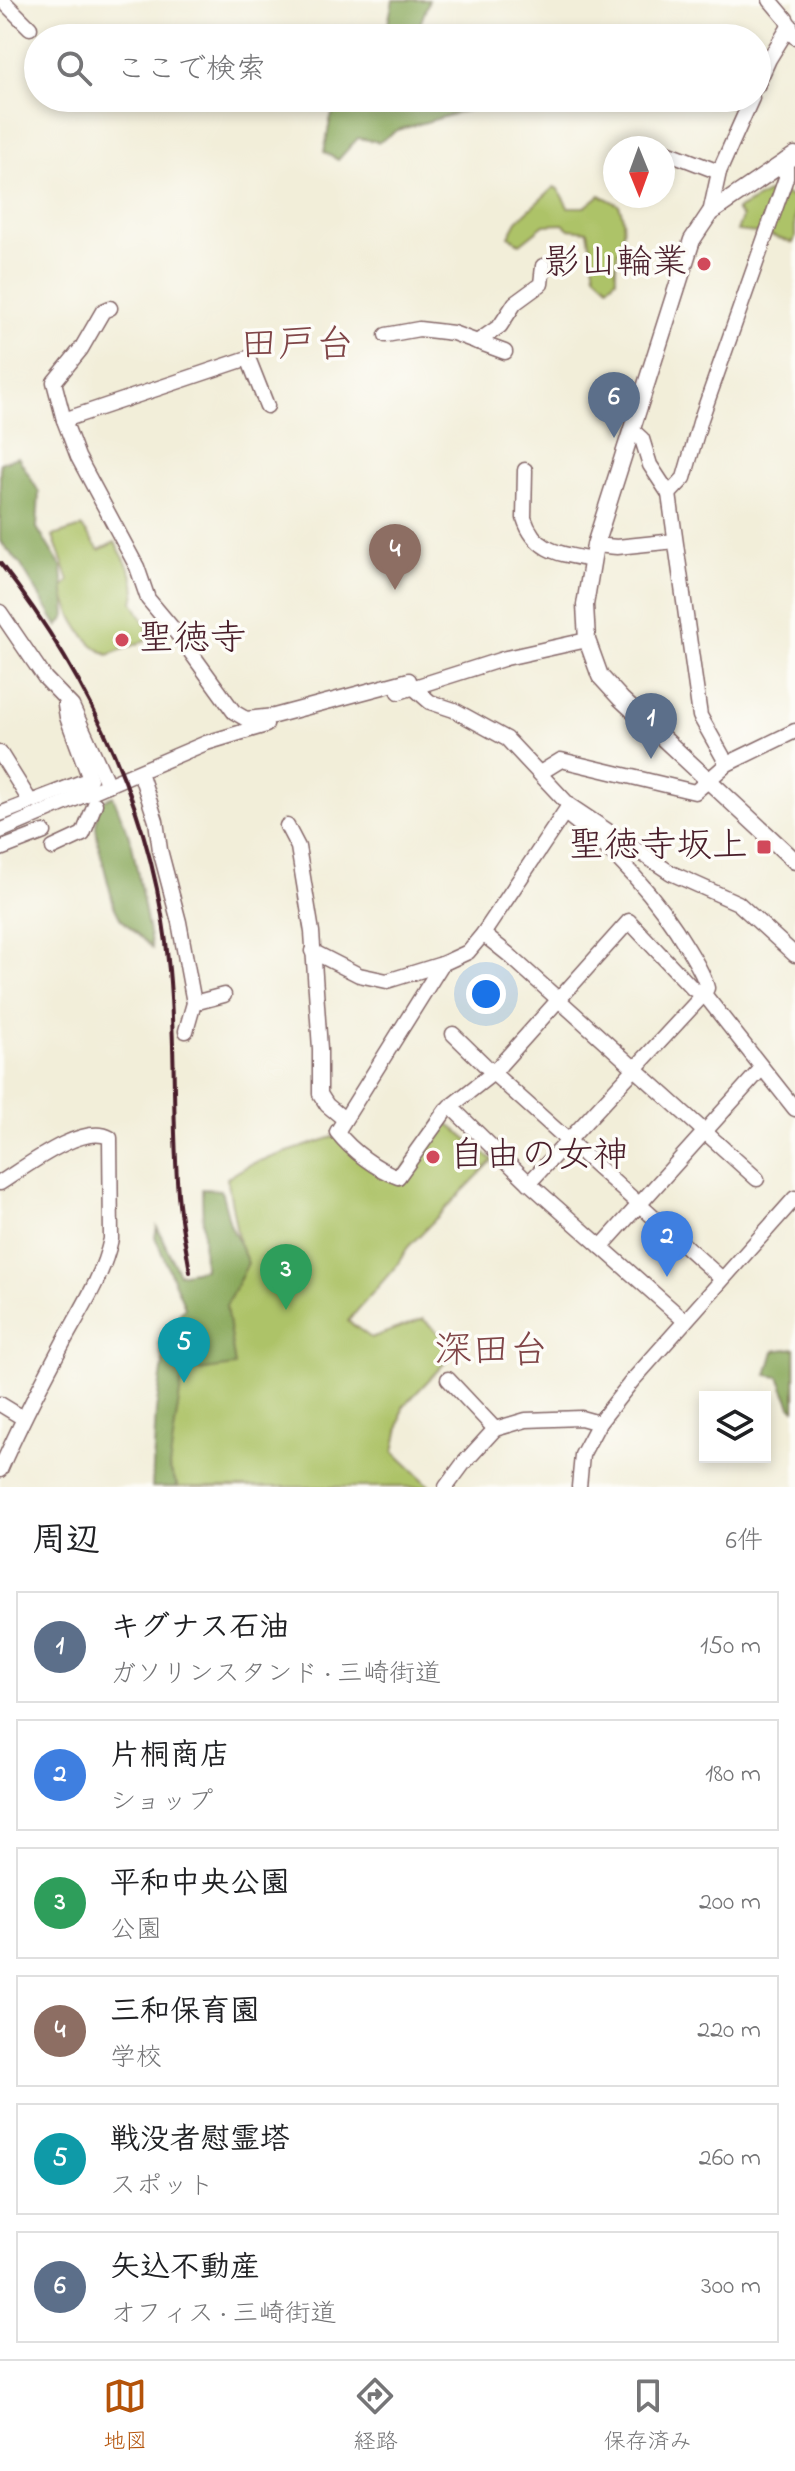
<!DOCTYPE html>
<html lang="ja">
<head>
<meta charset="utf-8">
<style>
	body { margin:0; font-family:"Indie Flower","Klee One",sans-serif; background:#f6f6f6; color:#202124 }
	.controls { position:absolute; right:24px; bottom:24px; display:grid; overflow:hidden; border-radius:0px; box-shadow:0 4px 12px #0003 }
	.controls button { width:72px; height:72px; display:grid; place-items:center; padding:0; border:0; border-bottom:2px solid #e0e0e0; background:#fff; color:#202124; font:40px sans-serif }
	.compass { position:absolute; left:603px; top:136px; width:72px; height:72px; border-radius:50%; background:#fff; box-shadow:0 4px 12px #0003; rotate:179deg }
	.you { position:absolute; left:486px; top:994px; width:28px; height:28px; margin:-20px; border:6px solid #fff; border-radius:50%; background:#1a73e8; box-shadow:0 0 0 12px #1a73e833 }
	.badge { display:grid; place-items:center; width:52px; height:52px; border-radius:50%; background:#b45309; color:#fff; font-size:26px; font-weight:700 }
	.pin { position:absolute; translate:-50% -66px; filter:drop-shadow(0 2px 4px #0008) }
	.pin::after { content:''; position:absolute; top:42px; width:28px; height:24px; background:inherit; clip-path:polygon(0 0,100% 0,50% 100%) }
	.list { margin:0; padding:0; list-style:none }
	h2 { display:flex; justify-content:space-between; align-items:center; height:104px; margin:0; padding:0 32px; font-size:34px }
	h2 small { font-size:26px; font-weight:400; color:#757577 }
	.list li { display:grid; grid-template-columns:52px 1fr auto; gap:24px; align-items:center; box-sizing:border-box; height:112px; margin:0 16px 16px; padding:0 16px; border:2px solid #e0e0e0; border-radius:0px }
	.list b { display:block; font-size:30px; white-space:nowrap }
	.list p { margin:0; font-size:26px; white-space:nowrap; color:#757577 }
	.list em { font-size:26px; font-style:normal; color:#757577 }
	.icon { flex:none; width:44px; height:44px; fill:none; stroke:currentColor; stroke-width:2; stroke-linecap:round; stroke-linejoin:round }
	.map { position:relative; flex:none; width:795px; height:1487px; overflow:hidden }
	.search { position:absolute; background:#fff; box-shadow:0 4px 12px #0003; left:24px; right:24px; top:24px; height:88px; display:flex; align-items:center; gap:20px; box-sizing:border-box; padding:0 28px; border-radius:44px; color:#757577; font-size:30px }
	.sheet { height:872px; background:#fff }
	nav { display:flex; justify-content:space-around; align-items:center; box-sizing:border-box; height:112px; border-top:2px solid #e0e0e0; background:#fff; font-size:22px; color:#757577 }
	nav a { display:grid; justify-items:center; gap:4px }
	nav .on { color:#b45309 }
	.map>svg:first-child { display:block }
	.green { fill:#adc367; stroke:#7c7149; stroke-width:2 }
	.forest { fill:#8aa95c; stroke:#6a6444; stroke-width:2 }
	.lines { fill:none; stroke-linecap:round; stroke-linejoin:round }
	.minor-casing { stroke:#856768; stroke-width:17 }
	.major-casing { stroke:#856768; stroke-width:19 }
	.minor { stroke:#fff; stroke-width:14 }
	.major { stroke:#fff; stroke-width:16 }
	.rail { stroke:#4a1f2b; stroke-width:4 }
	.poi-dot { fill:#d1495b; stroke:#fdfcf7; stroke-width:3 }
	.labels { text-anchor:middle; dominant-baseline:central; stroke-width:7; stroke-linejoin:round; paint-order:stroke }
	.poi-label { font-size:36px; fill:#4a1f2b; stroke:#fdfcf7; text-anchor:end }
	.neighbourhood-label { font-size:38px; fill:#804648; stroke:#fdfcf7 }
</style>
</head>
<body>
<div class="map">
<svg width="795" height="1487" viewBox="0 0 795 1487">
	<rect width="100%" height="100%" fill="#fdfcf7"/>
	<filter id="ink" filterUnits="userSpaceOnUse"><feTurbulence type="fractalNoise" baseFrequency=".0125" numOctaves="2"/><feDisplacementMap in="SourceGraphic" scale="16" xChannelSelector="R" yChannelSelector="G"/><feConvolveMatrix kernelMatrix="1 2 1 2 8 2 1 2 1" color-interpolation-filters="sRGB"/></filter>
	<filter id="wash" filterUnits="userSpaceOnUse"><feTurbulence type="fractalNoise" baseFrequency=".006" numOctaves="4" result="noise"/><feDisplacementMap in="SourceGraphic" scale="32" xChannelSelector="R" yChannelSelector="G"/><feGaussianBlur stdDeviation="1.8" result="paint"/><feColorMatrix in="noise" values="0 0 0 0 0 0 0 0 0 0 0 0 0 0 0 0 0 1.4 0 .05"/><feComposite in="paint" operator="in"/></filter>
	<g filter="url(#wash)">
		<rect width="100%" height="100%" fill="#f2eed9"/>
		<g class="green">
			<path d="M554 187 558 189 568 207H585L600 195 619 205C626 222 624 235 618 252 615 260 616 271 616 279L608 286 595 274 588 231 569 229 563 224 544 225 520 244 509 236 517 221Z"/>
			<polygon points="773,190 795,198 795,237 793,243 766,234 737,231 742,217 736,210"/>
			<path d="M82 527 99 550 115 542C125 561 140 581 133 602L153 638 108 655C82 642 69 615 62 588L69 581 53 536Z"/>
			<polygon points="440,1117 493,1160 408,1247 397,1265 348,1321 371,1338 423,1319 457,1350 403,1407 394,1452 431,1487 165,1487 169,1367 243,1266 227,1178 251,1164 339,1135 398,1177"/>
		</g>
		<g class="forest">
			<polygon points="393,0 429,0 415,38 385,38"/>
			<polygon points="338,98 483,98 479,107 398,130 379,142 358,138 338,160 324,152 330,121"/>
			<polygon points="18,457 39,492 37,528 62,568 66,616 58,627 21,565 0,541 0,463"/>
			<polygon points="113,796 132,844 152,948 120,918 114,906 98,843 96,826 99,802"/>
			<polygon points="202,1189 221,1190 230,1224 248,1263 226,1306 235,1366 183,1373 169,1467 178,1487 152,1487 156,1410 163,1364 159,1342 185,1307 155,1237 157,1227 179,1274 204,1269"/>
			<polygon points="795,1348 795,1409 792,1408 779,1377 767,1375 774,1351"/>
		</g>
	</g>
	<g filter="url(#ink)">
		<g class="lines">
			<g class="minor-casing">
				<g id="minor">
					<polyline points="2,0 30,28"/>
					<polyline points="770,0 786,19 795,37"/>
					<polyline points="757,86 769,59 790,25"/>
					<polyline points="667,152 719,172"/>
					<polyline points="710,213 719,172 752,98"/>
					<polyline points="110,308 103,311 81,349 54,382 64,420 78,457 137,567 148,599 179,636 234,712 246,719 274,716 409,680"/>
					<polyline points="386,335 419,329 453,333 505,352"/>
					<polyline points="477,342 500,326 515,303 541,284 543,266"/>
					<polyline points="64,420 248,358 267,406"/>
					<polyline points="631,429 642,439 650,465 669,494 700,716 727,764"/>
					<path d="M525 470 524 518C535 553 562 554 592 560"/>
					<polyline points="669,494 684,478 701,419 786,178 786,160"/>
					<polyline points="595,545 617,547 675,541"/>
					<polyline points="0,612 45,678 72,706 108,785"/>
					<polyline points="414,688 430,702 454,710 507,739 569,805 671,873 738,903 795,955"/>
					<polyline points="399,692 506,658 587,640"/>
					<polyline points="0,753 30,801"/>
					<polyline points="140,772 156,821 160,850 179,922 194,1003 186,1031"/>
					<polyline points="540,773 561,760 695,792 727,764 795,731"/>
					<polyline points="0,814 90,779 67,717 65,705"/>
					<polyline points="287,826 298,847 312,932 320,1049 320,1094 327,1105 344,1119"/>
					<polyline points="0,831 206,743 266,725"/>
					<polyline points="53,848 83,834 95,804"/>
					<polyline points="0,849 44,832"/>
					<polyline points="483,934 508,954 757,1179"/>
					<polyline points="312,951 359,975 387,981 442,964 468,952 483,934 568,807"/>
					<path d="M442 964 337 1132C352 1151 376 1169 398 1177L446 1110 493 1073 629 921 693 989 704 994 795 1109"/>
					<polyline points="194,1003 224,995"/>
					<polyline points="453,1034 493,1073 722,1279"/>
					<polyline points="450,1106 529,1183 685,1321"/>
					<path d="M0 1183C24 1168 83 1122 110 1138L111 1239C103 1276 82 1308 64 1341 41 1384 19 1426 0 1470"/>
					<path d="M529 1183 704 994 707 988C704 974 695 961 688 949 656 895 615 851 565 813"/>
					<polyline points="601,1247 762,1068"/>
					<polyline points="448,1379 495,1429"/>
					<polyline points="0,1404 23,1418"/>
					<polyline points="446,1487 463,1464 495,1429 526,1420 581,1418 599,1423"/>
					<polyline points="579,1487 582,1455 599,1423 632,1381 795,1198"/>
				</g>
			</g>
			<g class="major-casing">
				<polyline id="major" points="795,155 710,213 692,240 595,545 585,605 587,640 600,676 621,699 795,861"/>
			</g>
			<use href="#minor" class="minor"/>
			<use href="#major" class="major"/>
			<path class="rail" d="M0 563C92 681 156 819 169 970 176 1045 172 1120 178 1194 180 1220 186 1246 190 1272"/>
		</g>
	</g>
	<g class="poi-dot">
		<circle cx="704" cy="264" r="8"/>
		<circle cx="122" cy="640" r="8"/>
		<rect x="756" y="839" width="16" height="16" rx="4"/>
		<circle cx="433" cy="1157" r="8"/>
	</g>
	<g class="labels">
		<g class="poi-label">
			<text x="688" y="264">影山輪業</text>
			<text x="138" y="640" text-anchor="start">聖徳寺</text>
			<text x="748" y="847">聖徳寺坂上</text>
			<text x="449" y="1157" text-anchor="start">自由の女神</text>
		</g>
		<g class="neighbourhood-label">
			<text x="297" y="347">田戸台</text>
			<text x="491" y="1353">深田台</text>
		</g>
	</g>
</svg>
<div class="controls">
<button><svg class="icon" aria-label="layers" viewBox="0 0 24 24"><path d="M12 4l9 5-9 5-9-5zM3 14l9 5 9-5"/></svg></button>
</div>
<svg class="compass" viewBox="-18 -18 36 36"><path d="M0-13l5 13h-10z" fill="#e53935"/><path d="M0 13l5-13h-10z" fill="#757577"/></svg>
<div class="you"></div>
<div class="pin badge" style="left:651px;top:759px;background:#5c6f8a">1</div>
<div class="pin badge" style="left:667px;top:1277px;background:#3f7fe0">2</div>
<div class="pin badge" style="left:286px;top:1310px;background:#2e9e5b">3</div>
<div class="pin badge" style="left:395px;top:590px;background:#8d6e63">4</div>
<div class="pin badge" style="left:184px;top:1383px;background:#0f9aa8">5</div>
<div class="pin badge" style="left:614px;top:438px;background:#5c6f8a">6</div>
<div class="search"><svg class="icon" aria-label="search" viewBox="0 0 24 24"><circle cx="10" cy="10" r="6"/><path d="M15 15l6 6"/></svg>ここで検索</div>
</div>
<section class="sheet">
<h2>周辺<small>6件</small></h2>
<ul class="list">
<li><span class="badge" style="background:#5c6f8a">1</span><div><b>キグナス石油</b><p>ガソリンスタンド · 三崎街道</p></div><em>150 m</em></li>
<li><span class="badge" style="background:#3f7fe0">2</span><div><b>片桐商店</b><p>ショップ</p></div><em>180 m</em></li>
<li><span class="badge" style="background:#2e9e5b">3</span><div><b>平和中央公園</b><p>公園</p></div><em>200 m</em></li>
<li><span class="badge" style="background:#8d6e63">4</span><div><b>三和保育園</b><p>学校</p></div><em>220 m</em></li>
<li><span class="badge" style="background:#0f9aa8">5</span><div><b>戦没者慰霊塔</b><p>スポット</p></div><em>260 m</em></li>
<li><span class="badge" style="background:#5c6f8a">6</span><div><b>矢込不動産</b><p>オフィス · 三崎街道</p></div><em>300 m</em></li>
</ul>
</section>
<nav>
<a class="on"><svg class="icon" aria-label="map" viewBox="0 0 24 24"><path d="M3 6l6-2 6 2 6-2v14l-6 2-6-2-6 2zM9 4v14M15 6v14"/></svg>地図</a>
<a><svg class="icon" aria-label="directions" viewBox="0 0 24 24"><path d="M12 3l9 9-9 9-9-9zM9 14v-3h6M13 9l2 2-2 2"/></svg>経路</a>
<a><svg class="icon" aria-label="saved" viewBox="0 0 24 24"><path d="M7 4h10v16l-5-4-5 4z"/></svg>保存済み</a>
</nav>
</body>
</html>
